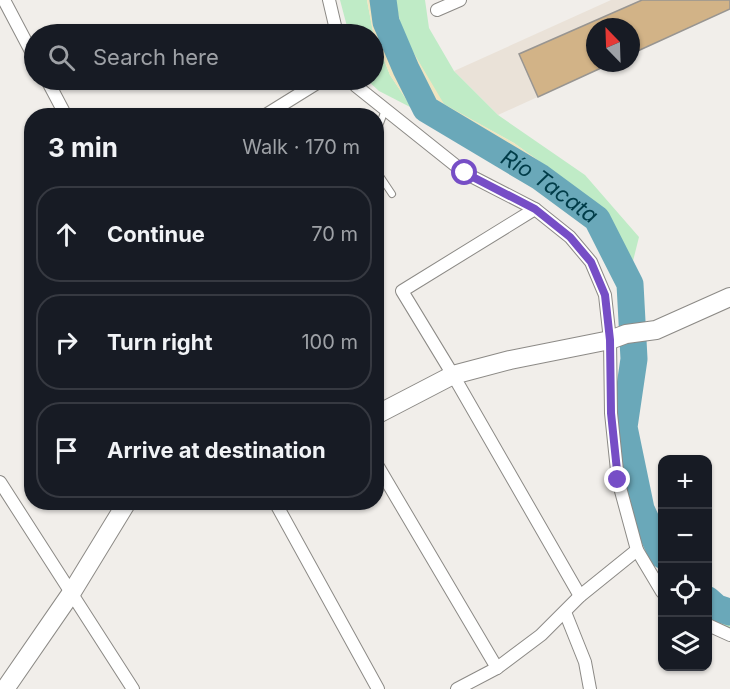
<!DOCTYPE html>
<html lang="en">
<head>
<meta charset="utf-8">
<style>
	body { margin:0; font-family:Inter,sans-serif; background:#242831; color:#f1f3f6 }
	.controls { position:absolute; right:18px; bottom:18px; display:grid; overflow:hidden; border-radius:12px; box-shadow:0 2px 4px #0004 }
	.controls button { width:54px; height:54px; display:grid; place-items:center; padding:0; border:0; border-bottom:2px solid #363941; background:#171b24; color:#f1f3f6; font:30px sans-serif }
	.compass { position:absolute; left:586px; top:18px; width:54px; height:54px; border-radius:50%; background:#171b24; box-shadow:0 2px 4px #0004; rotate:337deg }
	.stop { position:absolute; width:18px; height:18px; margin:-14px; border:4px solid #764ec6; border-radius:50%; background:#fff }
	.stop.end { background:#764ec6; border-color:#fff; box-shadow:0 2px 6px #0008 }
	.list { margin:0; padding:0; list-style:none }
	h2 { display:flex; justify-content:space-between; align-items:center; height:78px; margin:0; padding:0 24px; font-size:26px }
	h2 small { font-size:20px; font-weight:400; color:#9ea1a6 }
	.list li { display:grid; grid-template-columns:39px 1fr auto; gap:18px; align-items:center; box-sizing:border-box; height:96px; margin:0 12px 12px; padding:0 12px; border:2px solid #363941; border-radius:24px }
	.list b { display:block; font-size:22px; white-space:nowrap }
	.list em { font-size:20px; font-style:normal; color:#9ea1a6 }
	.icon { flex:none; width:33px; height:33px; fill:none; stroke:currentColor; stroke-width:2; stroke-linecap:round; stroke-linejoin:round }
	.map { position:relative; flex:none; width:730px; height:689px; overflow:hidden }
	.search { position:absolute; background:#171b24; box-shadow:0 2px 4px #0004; left:24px; top:24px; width:360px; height:66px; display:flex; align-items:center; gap:15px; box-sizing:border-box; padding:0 21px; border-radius:33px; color:#9ea1a6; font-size:22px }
	.panel { position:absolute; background:#171b24; box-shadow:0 2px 4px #0004; left:24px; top:108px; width:360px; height:402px; border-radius:24px }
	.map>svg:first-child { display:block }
	.built { fill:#eae2d8 }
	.green { fill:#bfebc6 }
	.sand { fill:#efe5c0 }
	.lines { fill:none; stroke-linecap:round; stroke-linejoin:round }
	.river { stroke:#6aa8b9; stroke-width:27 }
	.building { fill:#d2b387; stroke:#989591; stroke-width:1.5 }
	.lane-casing { stroke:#8c8a86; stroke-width:8 }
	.street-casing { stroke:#8c8a86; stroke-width:14 }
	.secondary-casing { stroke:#8c8a86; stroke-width:20 }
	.lane { stroke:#fff; stroke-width:6 }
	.street { stroke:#fff; stroke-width:12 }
	.secondary { stroke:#fff; stroke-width:18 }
	.route { stroke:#764ec6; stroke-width:8 }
	.labels { text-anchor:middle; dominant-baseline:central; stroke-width:5; stroke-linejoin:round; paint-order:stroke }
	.water-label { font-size:22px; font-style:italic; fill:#003c48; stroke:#fffcf8 }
</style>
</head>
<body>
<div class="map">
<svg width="730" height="689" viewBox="0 0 730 689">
	<rect width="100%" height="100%" fill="#f1eeea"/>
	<polygon class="built" points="611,0 730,0 730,9 631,54 631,27 595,27 595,63 612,63 498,115 454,71"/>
	<g class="green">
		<polygon points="340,0 367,0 373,32 390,75 412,108 379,91 367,80 374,80 374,34 349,34"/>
		<polygon points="395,0 425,0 429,28 454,71 498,115 585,175 639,237 633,261 611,220 561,177 514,143 443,104 403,35"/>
		<polygon points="708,607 730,618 730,629 716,624 708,618"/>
	</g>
	<polygon class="sand" points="367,0 395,0 403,35 444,104 514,143 561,177 611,220 633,261 642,323 626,324 619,273 594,233 545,193 444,133 412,108 390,75 373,32"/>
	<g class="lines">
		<g class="river">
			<path id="s1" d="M383 0 386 22 406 69 426 109 540 177 597 219 630 284 634 359 624 427 641 509 662 555"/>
			<polyline points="708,600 717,608 730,612"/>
		</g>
	</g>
	<polygon class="building" points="642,0 730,0 730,9 631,54 631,27 595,27 595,63 612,63 538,97 519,54"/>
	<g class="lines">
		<g class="lane-casing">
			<g id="lane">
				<polyline points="376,134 385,110"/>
				<polyline points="376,170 392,194"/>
			</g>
		</g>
		<g class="street-casing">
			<g id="street">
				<polyline points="4,0 34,57"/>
				<polyline points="329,0 337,34"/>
				<polyline points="437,10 460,0"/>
				<polyline points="47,80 66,116"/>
				<polyline points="351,80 356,86 465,173 535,209 570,237 591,262 605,295 610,340 611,413 618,480 637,550 662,592"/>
				<polyline points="264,116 322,80"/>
				<polyline points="535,209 402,291 453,375 580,596"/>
				<polyline points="376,463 497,668"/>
				<polyline points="0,482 133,689"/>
				<polyline points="275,502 378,689"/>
				<polyline points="565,612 585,662 590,689"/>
				<polyline points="708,625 730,635"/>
				<polyline points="457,689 497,668 541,635 580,596 637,550"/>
			</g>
		</g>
		<g class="secondary-casing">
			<g id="secondary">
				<polyline points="376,415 453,375 510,360 610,340 626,334 656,330 730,297"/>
				<polyline points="5,689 72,592 127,502"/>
			</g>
		</g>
		<use href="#lane" class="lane"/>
		<use href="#street" class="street"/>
		<use href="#secondary" class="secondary"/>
	</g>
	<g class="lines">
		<polyline class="route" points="465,173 535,209 570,237 591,262 605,295 610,340 611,413 618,480"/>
	</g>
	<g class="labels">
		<g class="water-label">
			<text stroke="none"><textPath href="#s1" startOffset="264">Río Tacata</textPath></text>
		</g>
	</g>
</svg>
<div class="controls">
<button>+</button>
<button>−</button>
<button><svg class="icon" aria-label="locate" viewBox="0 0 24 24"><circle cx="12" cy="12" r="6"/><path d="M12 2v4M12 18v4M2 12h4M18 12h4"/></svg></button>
<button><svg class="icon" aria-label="layers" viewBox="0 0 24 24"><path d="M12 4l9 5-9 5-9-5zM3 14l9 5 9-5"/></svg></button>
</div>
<svg class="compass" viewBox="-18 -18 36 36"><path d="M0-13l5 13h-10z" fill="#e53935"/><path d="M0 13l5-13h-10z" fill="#9ea1a6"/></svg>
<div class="stop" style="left:465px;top:173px"></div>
<div class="stop end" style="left:618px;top:480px"></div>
<div class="search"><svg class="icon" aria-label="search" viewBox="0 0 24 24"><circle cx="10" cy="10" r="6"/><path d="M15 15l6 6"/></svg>Search here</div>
<section class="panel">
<h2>3 min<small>Walk · 170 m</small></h2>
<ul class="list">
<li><svg class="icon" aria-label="ahead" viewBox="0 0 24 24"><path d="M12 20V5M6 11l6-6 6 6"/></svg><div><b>Continue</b></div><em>70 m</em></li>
<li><svg class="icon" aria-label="right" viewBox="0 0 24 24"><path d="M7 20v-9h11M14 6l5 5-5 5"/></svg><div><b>Turn right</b></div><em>100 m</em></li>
<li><svg class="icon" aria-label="arrive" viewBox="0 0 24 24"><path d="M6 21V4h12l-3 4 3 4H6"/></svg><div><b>Arrive at destination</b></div></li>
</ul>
</section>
</div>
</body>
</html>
